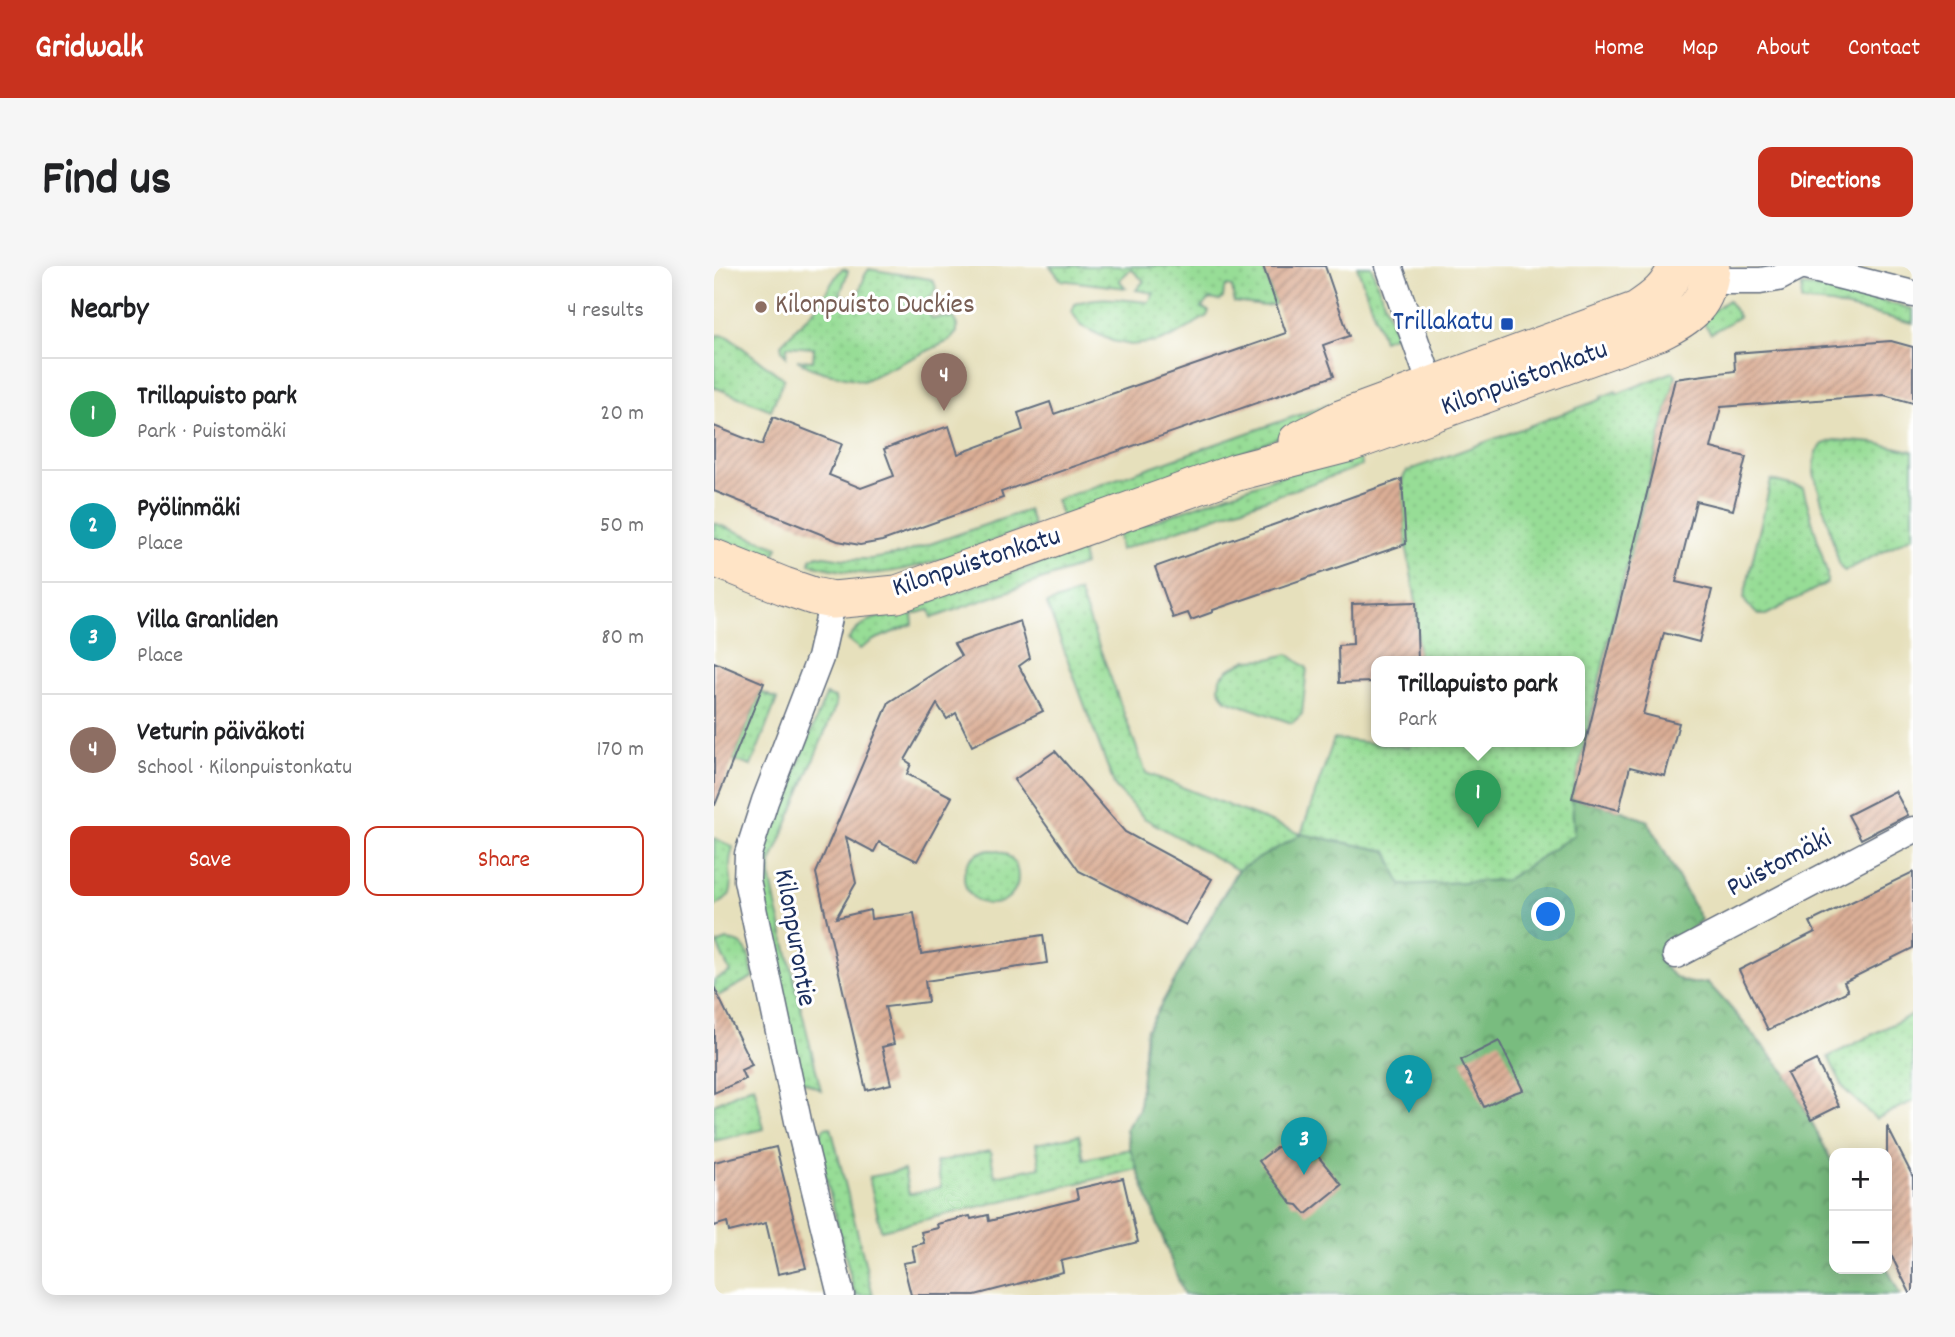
<!DOCTYPE html>
<html lang="en">
<head>
<meta charset="utf-8">
<style>
	body { margin:0; font-family:Dekko,sans-serif; background:#f6f6f6; color:#202124 }
	.controls { position:absolute; right:21px; bottom:21px; display:grid; overflow:hidden; border-radius:14px; box-shadow:0 4px 18px #0003 }
	.controls button { width:63px; height:63px; display:grid; place-items:center; padding:0; border:0; border-bottom:2px solid #e0e0e0; background:#fff; color:#202124; font:35px sans-serif }
	.you { position:absolute; left:835px; top:649px; width:24px; height:24px; margin:-18px; border:5px solid #fff; border-radius:50%; background:#1a73e8; box-shadow:0 0 0 10px #1a73e833 }
	.badge { display:grid; place-items:center; width:46px; height:46px; border-radius:50%; background:#c8321e; color:#fff; font-size:23px; font-weight:700 }
	.pin { position:absolute; translate:-50% -58px; filter:drop-shadow(0 2px 4px #0008) }
	.pin::after { content:''; position:absolute; top:37px; width:24px; height:21px; background:inherit; clip-path:polygon(0 0,100% 0,50% 100%) }
	.popup { position:absolute; left:657px; top:390px; width:214px; height:91px; box-sizing:border-box; display:grid; place-content:center; border-radius:14px; background:#fff; filter:drop-shadow(0 2px 5px #0005); font-size:23px; white-space:nowrap; color:#757577 }
	.popup b { font-size:26px; color:#202124 }
	.popup::after { content:''; position:absolute; left:50%; top:100%; margin-left:-14px; border:14px solid transparent; border-top-color:#fff }
	.list { margin:0; padding:0; list-style:none }
	h2 { display:flex; justify-content:space-between; align-items:center; height:91px; margin:0; padding:0 28px; font-size:30px }
	h2 small { font-size:23px; font-weight:400; color:#757577 }
	.list li { display:grid; grid-template-columns:46px 1fr auto; gap:21px; align-items:center; box-sizing:border-box; height:112px; padding:0 28px; border-top:2px solid #e0e0e0 }
	.list b { display:block; font-size:26px; white-space:nowrap }
	.list p { margin:0; font-size:23px; white-space:nowrap; color:#757577 }
	.list em { font-size:23px; font-style:normal; color:#757577 }
	.actions { display:flex; gap:14px; padding:21px 28px }
	.actions a { flex:1; padding:16px 0; border:2px solid #c8321e; border-radius:14px; text-align:center; font-size:24px; color:#c8321e }
	.actions .main { background:#c8321e; color:#fff }
	.map { position:relative; flex:none; width:1199px; height:1029px; overflow:hidden; border-radius:14px }
	header { display:flex; align-items:center; gap:42px; box-sizing:border-box; height:98px; padding:0 35px; background:#c8321e; color:#fff }
	header strong { font-size:33px }
	nav { display:flex; gap:38px; margin-inline-start:auto; font-size:24px }
	.intro { display:flex; align-items:center; justify-content:space-between; box-sizing:border-box; height:168px; padding:0 42px }
	h1 { margin:0; font-size:49px }
	.button { padding:18px 32px; border-radius:14px; background:#c8321e; color:#fff; font-size:24px; font-weight:700 }
	main { display:flex; gap:42px; padding:0 42px }
	aside { flex:1; background:#fff; border-radius:14px; box-shadow:0 4px 18px #0003 }
	.map>svg:first-child { display:block }
	.green { fill:url(#green-dots); stroke:#59867a; stroke-width:2 }
	.forest { fill:url(#forest-crowns); stroke:#4a766e; stroke-width:2 }
	.building { fill:url(#building-hatch) }
	.lines { fill:none; stroke-linecap:round; stroke-linejoin:round }
	.street-casing { stroke:#626d7f; stroke-width:29 }
	.secondary-casing { stroke:#626d7f; stroke-width:39 }
	.street { stroke:#fff; stroke-width:26 }
	.secondary { stroke:#ffe4c6; stroke-width:37 }
	.education-dot { fill:#8d6e63; stroke:#fff; stroke-width:2.5 }
	.transit-dot { fill:#1a4fb4; stroke:#fff; stroke-width:2.5 }
	.labels { text-anchor:middle; dominant-baseline:central; stroke-width:6; stroke-linejoin:round; paint-order:stroke }
	.education-label { font-size:28px; fill:#785e54; stroke:#fff; text-anchor:start }
	.transit-label { font-size:28px; fill:#164399; stroke:#fff; text-anchor:end }
	.street-label { font-size:28px; fill:#1b2f5e; stroke:#fff }
</style>
</head>
<body>
<header>
<strong>Gridwalk</strong>
<nav><a>Home</a><a>Map</a><a>About</a><a>Contact</a></nav>
</header>
<div class="intro"><h1>Find us</h1><a class="button">Directions</a></div>
<main>
<aside>
<h2>Nearby<small>4 results</small></h2>
<ul class="list">
<li><span class="badge" style="background:#2e9e5b">1</span><div><b>Trillapuisto park</b><p>Park · Puistomäki</p></div><em>20 m</em></li>
<li><span class="badge" style="background:#0f9aa8">2</span><div><b>Pyölinmäki</b><p>Place</p></div><em>50 m</em></li>
<li><span class="badge" style="background:#0f9aa8">3</span><div><b>Villa Granliden</b><p>Place</p></div><em>80 m</em></li>
<li><span class="badge" style="background:#8d6e63">4</span><div><b>Veturin päiväkoti</b><p>School · Kilonpuistonkatu</p></div><em>170 m</em></li>
</ul>
<div class="actions"><a class="main">Save</a><a>Share</a></div>
</aside>
<div class="map">
<svg width="1199" height="1029" viewBox="0 0 1199 1029">
	<defs>
		<pattern id="green-dots" width="8" height="8" patternUnits="userSpaceOnUse" patternTransform="scale(1.75)"><rect width="8" height="8" fill="#97dd96"/><path d="M2 2h.1M6 6h.1" fill="none" stroke="#82be84" stroke-width="1.8" stroke-linecap="round"/></pattern>
		<pattern id="forest-crowns" width="20" height="18" patternUnits="userSpaceOnUse" patternTransform="scale(1.75)"><rect width="20" height="18" fill="#79bc7f"/><path d="M2 6a3 3 0 1 1 6 0M12 15a3 3 0 1 1 6 0" fill="none" stroke="#62996b"/></pattern>
		<pattern id="building-hatch" width="6" height="6" patternUnits="userSpaceOnUse" patternTransform="scale(1.75)"><rect width="6" height="6" fill="#dbae95"/><path d="M-1 1l2-2M0 6l6-6M5 7l2-2" fill="none" stroke="#b18e7d"/></pattern>
	</defs>
	<rect width="100%" height="100%" fill="#fff"/>
	<filter id="ink" filterUnits="userSpaceOnUse"><feTurbulence type="fractalNoise" baseFrequency=".0143" numOctaves="2"/><feDisplacementMap in="SourceGraphic" scale="14" xChannelSelector="R" yChannelSelector="G"/><feConvolveMatrix kernelMatrix="1 2 1 2 8 2 1 2 1" color-interpolation-filters="sRGB"/></filter>
	<filter id="wash" filterUnits="userSpaceOnUse"><feTurbulence type="fractalNoise" baseFrequency=".00686" numOctaves="4" result="noise"/><feDisplacementMap in="SourceGraphic" scale="28" xChannelSelector="R" yChannelSelector="G"/><feGaussianBlur stdDeviation="1.57" result="paint"/><feColorMatrix in="noise" values="0 0 0 0 0 0 0 0 0 0 0 0 0 0 0 0 0 1.4 0 .05"/><feComposite in="paint" operator="in"/></filter>
	<g filter="url(#wash)">
		<rect width="100%" height="100%" fill="#e6e0bc"/>
		<g class="green">
			<path d="M336 0H549L562 38 551 40 520 36 518 21 513 20 510 23 509 32 506 35 496 33 487 42 495 45 493 50 460 70 443 76 417 79 398 75 367 60 358 46 361 38C385 28 409 34 435 36L440 27 422 24 430 15 417 3 405 14 412 22 347 14Z"/>
			<polygon points="643,0 657,0 682,69 669,74"/>
			<polygon points="129,3 134,5 126,29 143,35 151,9 155,3 216,13 220,16 222,22 218,30 210,35 218,53 228,51 239,52 243,59 243,66 235,75 149,115 109,106 97,102 83,94 99,95 100,82 73,80 72,90 68,84 67,78 101,43 125,6"/>
			<polygon points="1088,20 1118,23 1199,43 1199,57 1117,38 1087,35"/>
			<polygon points="1014,34 1025,51 997,67 987,53"/>
			<polygon points="4,69 13,70 70,113 57,144 0,121 0,70"/>
			<polygon points="959,106 962,109 902,342 858,532 905,544 934,555 987,654 973,666 508,899 993,716 1015,740 1073,808 1120,900 1120,1003 1173,1002 1186,1029 470,1029 423,903 167,964 155,911 190,904 195,928 227,921 222,896 276,885 281,910 326,901 322,878 365,869 370,893 416,883 412,863 425,843 432,765 523,604 430,552 401,521 333,338 365,326 432,507 587,568 620,473 695,481 697,476 866,476 866,396 704,396 702,336 692,278 688,213 693,205 888,133 887,131 902,125 903,128 905,127"/>
			<polygon points="613,139 617,150 503,197 348,252 342,234"/>
			<polygon points="1121,174 1161,177 1199,185 1199,270 1131,305 1128,303 1125,297 1100,207 1102,187 1109,178"/>
			<polygon points="643,187 648,200 406,284 404,268 563,211"/>
			<polygon points="1057,214 1089,222 1113,307 1113,317 1052,349 1044,349 1032,337 1030,331"/>
			<path d="M314 244 320 260C273 276 214 303 165 307 142 309 118 303 96 298L97 293 104 289 130 293H157L187 288Z"/>
			<polygon points="0,257 64,281 60,290 0,272"/>
			<path d="M368 283 370 299 218 352 216 344 198 348 199 358 160 374 146 383 134 374C147 354 163 351 185 346Z"/>
			<polygon points="574,388 593,402 588,448 578,457 512,434 505,423 506,412 515,403 533,394 555,393"/>
			<polygon points="47,426 63,433 37,500 19,494"/>
			<polygon points="112,429 121,432 122,439 57,597 57,613 62,639 107,824 86,813 44,636 45,596"/>
			<path d="M0 572 19 581C18 586 16 592 16 598 15 620 26 627 0 641Z"/>
			<circle cx="277" cy="611" r="27"/>
			<path d="M13 674C35 675 36 693 39 711L0 732V714L16 706 3 678Z"/>
			<polygon points="1199,748 1199,835 1162,853 1131,824 1114,791"/>
			<polygon points="40,819 50,863 0,875 0,838"/>
			<polygon points="117,861 159,1029 141,1029 104,879 106,869 110,862"/>
		</g>
		<path class="forest" d="M858 532 905 544 934 555 987 654 973 666 946 684 945 694C958 711 970 721 993 716L1015 740 1073 808 1120 900V1003L1173 1002 1186 1029H470L416 883 412 863 425 843 432 765 524 604 588 568 673 585 687 619 792 614 860 569Z"/>
		<g id="blocks">
			<g class="building">
				<polygon points="549,0 611,0 635,70 609,79 620,110 287,226 289,232 168,275 146,279 124,275 0,225 0,160 48,179 59,151 128,178 115,209 147,222 180,210 170,183 196,173 235,160 244,188 309,164 304,147 336,136 340,148 572,67"/>
				<polygon points="1177,75 1199,81 1199,137 1170,129 1007,141 997,182 1032,191 1019,244 982,235 962,316 998,324 985,376 950,367 929,448 965,457 951,510 916,501 905,544 858,532 961,113 1021,105 1020,87"/>
				<polygon points="688,213 692,278 499,344 499,346 477,354 474,347 459,352 441,301"/>
				<polygon points="702,336 704,396 662,396 662,416 625,417 624,379 639,378 638,338"/>
				<polygon points="306,355 316,392 305,400 329,445 258,480 242,447 233,453 223,438 191,494 197,498 193,508 238,531 203,595 165,576 160,586 132,571 142,617 122,652 156,644 157,653 200,647 207,688 329,669 333,697 211,715 214,736 171,741 180,778 168,781 177,818 152,824 102,607 175,436 247,390 240,378"/>
				<polygon points="0,396 50,417 1,539 0,539"/>
				<polygon points="341,485 411,566 498,613 472,659 365,605 300,514"/>
				<polygon points="1181,525 1194,549 1147,573 1134,549"/>
				<polygon points="1199,606 1199,682 1130,716 1134,725 1054,764 1025,704 1101,666 1096,656"/>
				<polygon points="0,721 38,799 27,804 31,813 0,827"/>
				<polygon points="785,775 809,824 797,828 770,841 747,794"/>
				<polygon points="1102,794 1125,840 1097,854 1073,808"/>
				<polygon points="1173,860 1199,911 1199,1029 1197,1029 1173,981"/>
				<polygon points="576,871 596,896 603,889 628,919 592,948 584,939 578,938 545,895"/>
				<polygon points="62,881 92,1002 64,1008 52,957 15,966 13,956 0,960 0,896"/>
				<polygon points="409,912 424,976 347,995 349,1006 261,1029 197,1029 189,997 201,995 198,980 210,977 207,966 224,962 223,958 256,950 257,953 274,949 275,955 364,933 362,923"/>
			</g>
		</g>
	</g>
	<g filter="url(#ink)">
		<use href="#blocks" fill-opacity="0" stroke="#626d7f" stroke-width="2"/>
		<g class="lines">
			<g class="street-casing">
				<g id="street">
					<polyline points="675,0 723,136"/>
					<polyline points="1087,0 1199,28"/>
					<polyline points="982,5 996,15 1046,15 1064,12 1087,0"/>
					<polyline points="119,334 106,392 51,535 34,588 33,614 84,855 127,1029"/>
					<polyline points="962,689 1199,564"/>
				</g>
			</g>
			<g class="secondary-casing">
				<g id="secondary">
					<path d="M583 175 626 153 923 44C943 31 954 22 963 0"/>
					<path d="M0 292 70 320 99 330 119 334 183 328 523 206 636 177 945 66C977 50 994 38 997 0"/>
				</g>
			</g>
			<use href="#street" class="street"/>
			<use href="#secondary" class="secondary"/>
		</g>
	</g>
	<circle class="education-dot" cx="47" cy="41" r="7"/>
	<rect class="transit-dot" x="786" y="51" width="14" height="14" rx="3.5"/>
	<g class="labels">
		<g class="education-label">
			<text x="61" y="41">Kilonpuisto Duckies</text>
		</g>
		<g class="transit-label">
			<text x="779" y="58">Trillakatu</text>
		</g>
		<g class="street-label">
			<text transform="translate(811 114) rotate(-20)">Kilonpuistonkatu</text>
			<text transform="translate(263 298) rotate(-18)">Kilonpuistonkatu</text>
			<text transform="translate(1066 599) rotate(-28)">Puistomäki</text>
			<text transform="translate(79 672) rotate(80)">Kilonpurontie</text>
		</g>
	</g>
</svg>
<div class="controls">
<button>+</button>
<button>−</button>
</div>
<div class="you"></div>
<div class="pin badge" style="left:764px;top:562px;background:#2e9e5b">1</div>
<div class="popup"><b>Trillapuisto park</b>Park</div>
<div class="pin badge" style="left:695px;top:847px;background:#0f9aa8">2</div>
<div class="pin badge" style="left:590px;top:909px;background:#0f9aa8">3</div>
<div class="pin badge" style="left:230px;top:145px;background:#8d6e63">4</div>
</div>
</main>
</body>
</html>
